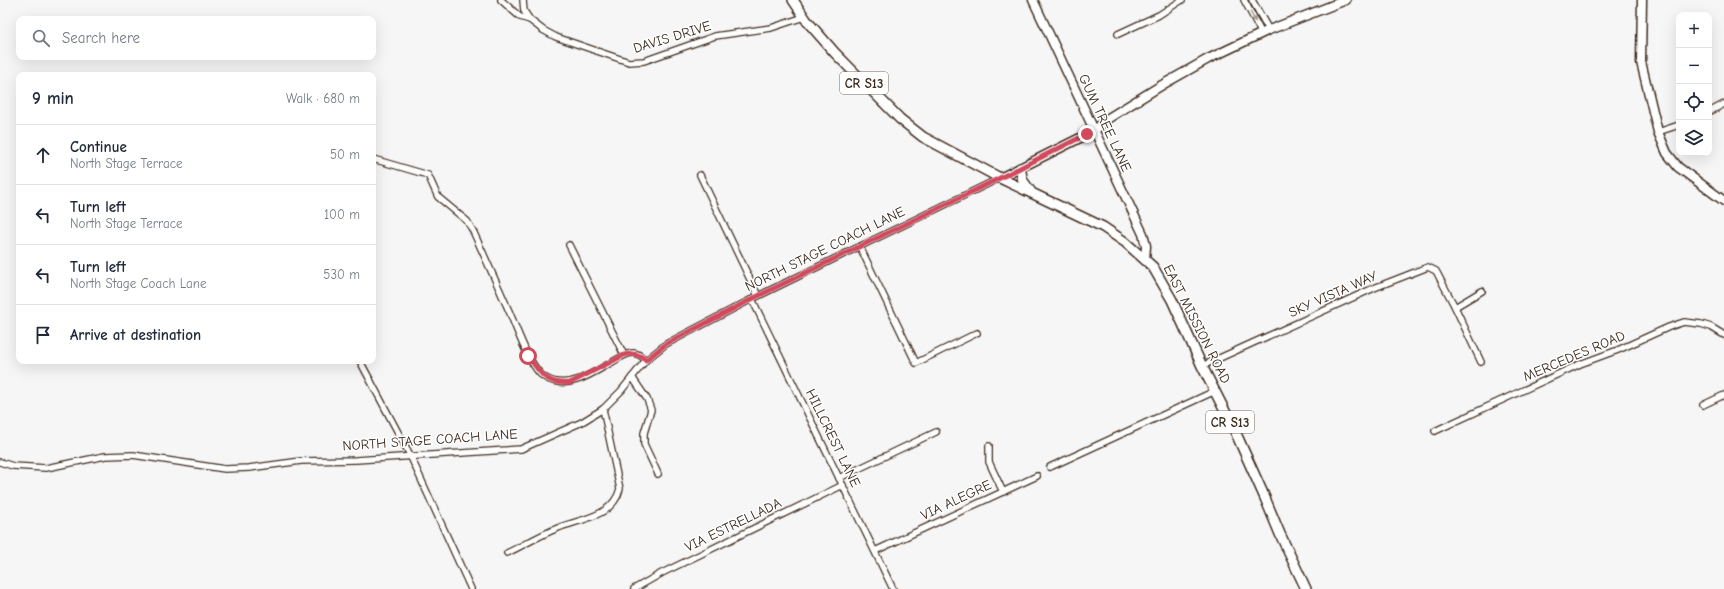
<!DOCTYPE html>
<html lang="en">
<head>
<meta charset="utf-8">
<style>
	body { margin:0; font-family:"Comic Neue",sans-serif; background:#f6f6f7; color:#1f2937 }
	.controls { position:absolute; right:12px; top:12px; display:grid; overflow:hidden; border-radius:8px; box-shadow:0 4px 16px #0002 }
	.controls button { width:36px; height:36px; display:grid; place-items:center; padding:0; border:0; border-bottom:1px solid #e0e1e3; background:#fff; color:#1f2937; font:20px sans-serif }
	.stop { position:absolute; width:12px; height:12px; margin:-9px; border:3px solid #d1495b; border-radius:50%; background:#fff }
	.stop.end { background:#d1495b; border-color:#fff; box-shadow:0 1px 4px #0008 }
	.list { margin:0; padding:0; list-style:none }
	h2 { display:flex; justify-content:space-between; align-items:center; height:52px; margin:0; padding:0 16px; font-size:17px }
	h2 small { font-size:13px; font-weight:400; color:#747a83 }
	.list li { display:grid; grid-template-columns:26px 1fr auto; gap:12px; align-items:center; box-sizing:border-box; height:60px; padding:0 16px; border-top:1px solid #e0e1e3 }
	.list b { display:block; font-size:15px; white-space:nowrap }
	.list p { margin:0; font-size:13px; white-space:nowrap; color:#747a83 }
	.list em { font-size:13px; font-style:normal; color:#747a83 }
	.icon { flex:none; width:22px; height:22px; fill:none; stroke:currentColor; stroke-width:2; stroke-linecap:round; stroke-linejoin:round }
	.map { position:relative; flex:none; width:1724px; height:589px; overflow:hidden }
	.search { position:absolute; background:#fff; box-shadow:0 4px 16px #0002; left:16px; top:16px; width:360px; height:44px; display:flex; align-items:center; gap:10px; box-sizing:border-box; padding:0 14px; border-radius:8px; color:#747a83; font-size:15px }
	.panel { position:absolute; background:#fff; box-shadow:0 4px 16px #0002; left:16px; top:72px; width:360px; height:292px; border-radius:8px }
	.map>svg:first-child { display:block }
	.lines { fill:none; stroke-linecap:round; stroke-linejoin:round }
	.street-casing { stroke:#3b2a1e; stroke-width:8 }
	.secondary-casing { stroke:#3b2a1e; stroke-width:11 }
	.primary-casing { stroke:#3b2a1e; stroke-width:12 }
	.street { stroke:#fff; stroke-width:5.5 }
	.secondary { stroke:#fff; stroke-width:8 }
	.primary { stroke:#fff; stroke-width:9 }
	.oneway { fill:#a79f9a }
	.route { stroke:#d1495b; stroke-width:5 }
	.labels { text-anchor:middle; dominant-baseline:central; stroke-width:3; stroke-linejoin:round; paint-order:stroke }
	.shield { fill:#fff; stroke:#766a62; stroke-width:1 }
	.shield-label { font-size:13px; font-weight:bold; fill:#3b2a1e }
	.street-label { font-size:14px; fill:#3b2a1e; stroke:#fff }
</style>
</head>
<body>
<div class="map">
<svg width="1724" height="589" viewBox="0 0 1724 589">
	<rect width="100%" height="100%" fill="#f7f6f6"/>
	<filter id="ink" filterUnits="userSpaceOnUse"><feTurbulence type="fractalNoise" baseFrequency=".025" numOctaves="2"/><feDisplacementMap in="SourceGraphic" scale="8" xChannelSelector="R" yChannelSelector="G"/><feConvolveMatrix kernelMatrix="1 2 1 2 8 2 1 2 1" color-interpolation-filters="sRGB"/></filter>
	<g filter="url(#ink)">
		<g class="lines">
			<g class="street-casing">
				<g id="street">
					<polyline points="501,0 520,17 530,20"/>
					<polyline points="523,0 524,11 530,20 543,30 556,37 629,62 644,61 715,36 771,28 804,17"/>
					<polyline points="1244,0 1262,34"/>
					<polyline points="1252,0 1269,30"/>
					<polyline points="1118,34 1159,15 1182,0"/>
					<polyline points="1709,112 1724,104"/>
					<polyline points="1658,132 1679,125"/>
					<path d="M373 159 428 175 438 197 467 221 473 231C485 257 497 284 509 311 516 327 530 368 544 377 567 392 593 373 614 361 620 358 626 353 633 353 639 353 642 357 646 360"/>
					<polyline points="700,175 758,296"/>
					<polyline points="569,245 624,355"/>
					<polyline points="860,247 916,363 977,333"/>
					<polyline points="752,299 893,589"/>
					<polyline points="1455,307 1482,291"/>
					<polyline points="360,361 410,455 471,589"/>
					<polyline points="1202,366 1374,288 1428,267 1436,271 1455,307 1481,362"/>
					<polyline points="632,377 647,399 651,410 644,433 644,444 658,474"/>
					<polyline points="1703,405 1724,395"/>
					<polyline points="1435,431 1580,364 1618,350 1669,327 1684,322 1701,324 1711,327 1724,335"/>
					<polyline points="989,446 989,462 1003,492"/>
					<polyline points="0,462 13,466 46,468 105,456 133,455 225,469 249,468 301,461 356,460 521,449 582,422 603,409 621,391 646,360 666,344 752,299 1000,178"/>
					<polyline points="1050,467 1215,391"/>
					<polyline points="839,478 936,432"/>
					<polyline points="875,551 1037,476"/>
					<path d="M507 553C524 545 540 535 558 528 580 519 613 517 620 489L603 409"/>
					<polyline points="634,589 662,573 843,485"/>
				</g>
			</g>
			<g class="secondary-casing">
				<g id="secondary">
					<polyline points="1033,0 1143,234 1146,246 1145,260"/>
					<polyline points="1642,0 1641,62 1658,132 1667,153 1678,167 1724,201"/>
					<polyline points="1000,178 1094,131 1107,119 1162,85 1208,59 1269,30 1346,0"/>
				</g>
			</g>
			<g class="primary-casing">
				<g id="primary">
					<polyline points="793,0 807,21 835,53 900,119 923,137 1000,178 1103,227 1125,242 1153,267 1172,300 1202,366 1234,429 1265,498 1280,534 1306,589"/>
					<polyline points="1020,168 1023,181 1031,192"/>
				</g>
			</g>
			<use href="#street" class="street"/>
			<use href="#secondary" class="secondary"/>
			<use href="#primary" class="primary"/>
		</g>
		<defs><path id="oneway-solid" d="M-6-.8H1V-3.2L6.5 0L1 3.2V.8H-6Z"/></defs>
		<use class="oneway" href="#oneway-solid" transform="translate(1253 17) rotate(62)"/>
	</g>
	<g class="lines" filter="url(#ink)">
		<path class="route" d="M528 356C540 373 546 385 570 383L624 355C634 353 638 354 646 360L666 344 752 299 1000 178 1087 134"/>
	</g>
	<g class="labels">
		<g class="shield">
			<rect x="840" y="72" width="48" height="22" rx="3"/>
			<rect x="1206" y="411" width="48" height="22" rx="3"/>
		</g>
		<g class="shield-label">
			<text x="864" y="83">CR S13</text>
			<text x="1230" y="422">CR S13</text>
		</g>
		<g class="street-label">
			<text transform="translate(672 37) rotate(-17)">DAVIS DRIVE</text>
			<text transform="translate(1105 123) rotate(65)">GUM TREE LANE</text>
			<text transform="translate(825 249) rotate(-26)">NORTH STAGE COACH LANE</text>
			<text transform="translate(1333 294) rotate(-24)">SKY VISTA WAY</text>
			<text transform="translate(1197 324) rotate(63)">EAST MISSION ROAD</text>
			<text transform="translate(1574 356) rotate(-23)">MERCEDES ROAD</text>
			<text transform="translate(833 438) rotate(64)">HILLCREST LANE</text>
			<text transform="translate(430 440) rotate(-4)">NORTH STAGE COACH LANE</text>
			<text transform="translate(956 500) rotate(-25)">VIA ALEGRE</text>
			<text transform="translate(733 525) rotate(-26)">VIA ESTRELLADA</text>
		</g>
	</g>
</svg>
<div class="controls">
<button>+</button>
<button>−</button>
<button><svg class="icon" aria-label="locate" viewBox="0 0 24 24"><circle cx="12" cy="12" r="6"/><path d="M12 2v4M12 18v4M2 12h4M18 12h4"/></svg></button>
<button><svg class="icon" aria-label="layers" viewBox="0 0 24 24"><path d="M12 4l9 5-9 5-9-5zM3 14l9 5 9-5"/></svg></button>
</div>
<div class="stop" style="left:528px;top:356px"></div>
<div class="stop end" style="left:1087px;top:134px"></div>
<div class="search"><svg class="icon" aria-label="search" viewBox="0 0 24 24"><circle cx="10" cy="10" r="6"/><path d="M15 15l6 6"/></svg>Search here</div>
<section class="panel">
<h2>9 min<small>Walk · 680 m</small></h2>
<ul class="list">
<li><svg class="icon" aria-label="ahead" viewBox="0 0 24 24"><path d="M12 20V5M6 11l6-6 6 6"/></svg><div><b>Continue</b><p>North Stage Terrace</p></div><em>50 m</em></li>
<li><svg class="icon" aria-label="left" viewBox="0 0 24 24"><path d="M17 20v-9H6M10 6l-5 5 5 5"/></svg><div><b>Turn left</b><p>North Stage Terrace</p></div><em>100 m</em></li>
<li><svg class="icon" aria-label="left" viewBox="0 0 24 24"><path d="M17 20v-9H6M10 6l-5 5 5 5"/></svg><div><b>Turn left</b><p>North Stage Coach Lane</p></div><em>530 m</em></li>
<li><svg class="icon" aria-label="arrive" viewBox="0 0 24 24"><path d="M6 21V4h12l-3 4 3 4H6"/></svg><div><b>Arrive at destination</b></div></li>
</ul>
</section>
</div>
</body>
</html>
